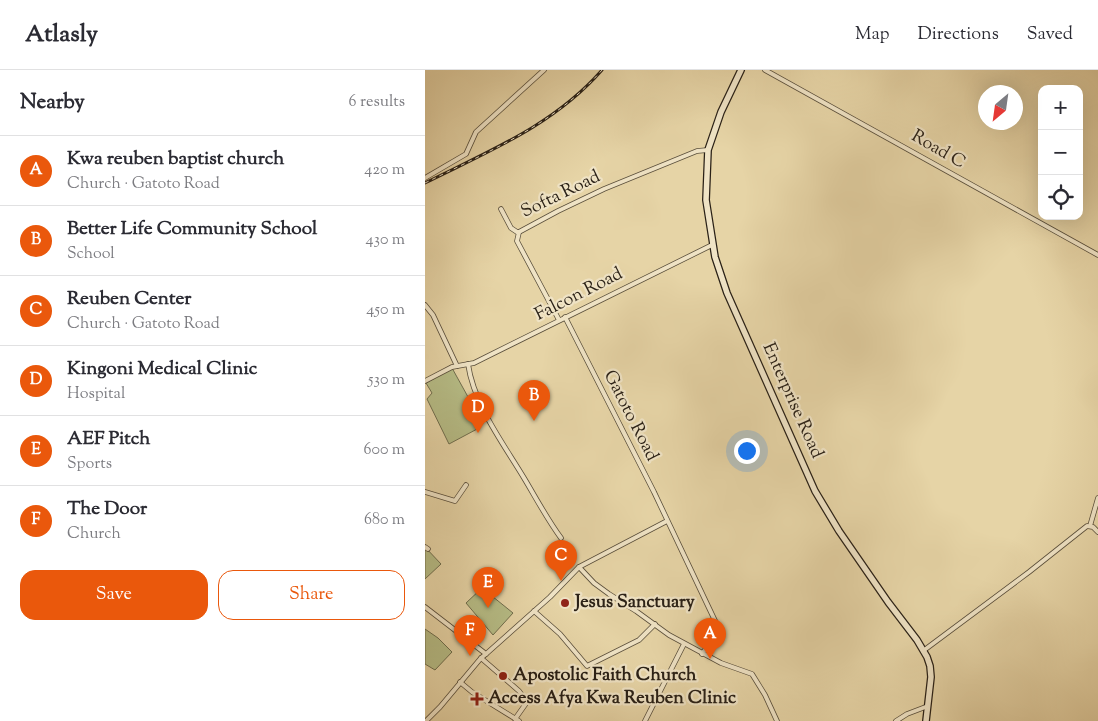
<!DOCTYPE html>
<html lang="en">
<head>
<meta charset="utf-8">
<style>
	body { margin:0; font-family:"Sorts Mill Goudy",serif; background:#f2f2f3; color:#2b2b33 }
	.controls { position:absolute; right:15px; top:15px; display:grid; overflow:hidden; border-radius:10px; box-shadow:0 5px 20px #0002 }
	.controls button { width:45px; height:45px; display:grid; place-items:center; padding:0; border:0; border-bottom:1px solid #e1e1e2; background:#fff; color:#2b2b33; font:25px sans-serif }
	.compass { position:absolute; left:553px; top:15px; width:45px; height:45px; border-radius:50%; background:#fff; box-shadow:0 5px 20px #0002; rotate:209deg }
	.you { position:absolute; left:321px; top:380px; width:18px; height:18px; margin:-12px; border:4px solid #fff; border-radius:50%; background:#1a73e8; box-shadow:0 0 0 8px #1a73e833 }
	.badge { display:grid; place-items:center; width:32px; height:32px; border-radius:50%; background:#ea580c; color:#fff; font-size:16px; font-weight:700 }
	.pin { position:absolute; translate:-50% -41px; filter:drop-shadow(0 1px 2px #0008) }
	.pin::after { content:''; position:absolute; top:26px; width:18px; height:15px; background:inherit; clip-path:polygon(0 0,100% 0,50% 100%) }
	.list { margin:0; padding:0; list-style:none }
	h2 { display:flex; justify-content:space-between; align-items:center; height:65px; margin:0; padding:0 20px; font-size:21px }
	h2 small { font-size:16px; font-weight:400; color:#7c7c81 }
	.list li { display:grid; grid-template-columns:32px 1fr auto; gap:15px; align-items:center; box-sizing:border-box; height:70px; padding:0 20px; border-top:1px solid #e1e1e2 }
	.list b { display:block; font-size:19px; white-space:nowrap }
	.list p { margin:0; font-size:16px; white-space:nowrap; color:#7c7c81 }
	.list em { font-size:16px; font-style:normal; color:#7c7c81 }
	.actions { display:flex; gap:10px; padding:15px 20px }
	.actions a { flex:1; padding:11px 0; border:1px solid #ea580c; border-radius:15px; text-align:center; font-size:18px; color:#ea580c }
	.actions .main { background:#ea580c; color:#fff }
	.icon { flex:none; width:28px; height:28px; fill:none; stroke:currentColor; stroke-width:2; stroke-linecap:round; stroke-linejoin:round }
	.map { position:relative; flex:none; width:673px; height:651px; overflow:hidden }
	header { display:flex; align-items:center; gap:30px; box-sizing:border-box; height:70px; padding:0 25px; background:#fff; border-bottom:1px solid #e1e1e2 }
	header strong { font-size:24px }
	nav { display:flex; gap:28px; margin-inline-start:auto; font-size:18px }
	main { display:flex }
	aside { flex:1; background:#fff }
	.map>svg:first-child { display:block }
	.green { fill:#b6bc86; stroke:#706e4e }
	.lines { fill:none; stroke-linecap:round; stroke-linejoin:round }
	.street-casing { stroke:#594e3b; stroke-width:5.5 }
	.secondary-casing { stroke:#2a2117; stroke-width:8 }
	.street { stroke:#efe3c5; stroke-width:4 }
	.secondary { stroke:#efe3c5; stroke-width:5.5 }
	.rail-casing { stroke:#2a2117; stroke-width:3 }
	.rail { stroke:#efe3c5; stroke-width:1; stroke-dasharray:4; stroke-linecap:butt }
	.poi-dot { fill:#8f2418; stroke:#efe3c5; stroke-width:2 }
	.labels { text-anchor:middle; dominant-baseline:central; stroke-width:4.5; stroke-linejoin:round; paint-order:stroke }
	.street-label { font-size:18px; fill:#2a2117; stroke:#efe3c5 }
	.poi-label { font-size:18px; font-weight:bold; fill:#2a2117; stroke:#efe3c5; text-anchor:start }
</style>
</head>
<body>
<header>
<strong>Atlasly</strong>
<nav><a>Map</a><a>Directions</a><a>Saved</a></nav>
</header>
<main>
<aside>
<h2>Nearby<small>6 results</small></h2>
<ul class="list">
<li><span class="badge">A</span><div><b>Kwa reuben baptist church</b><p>Church · Gatoto Road</p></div><em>420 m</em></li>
<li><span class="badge">B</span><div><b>Better Life Community School</b><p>School</p></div><em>430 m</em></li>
<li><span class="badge">C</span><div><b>Reuben Center</b><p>Church · Gatoto Road</p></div><em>450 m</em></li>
<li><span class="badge">D</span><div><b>Kingoni Medical Clinic</b><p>Hospital</p></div><em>530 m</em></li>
<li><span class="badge">E</span><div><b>AEF Pitch</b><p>Sports</p></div><em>600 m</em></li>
<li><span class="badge">F</span><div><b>The Door</b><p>Church</p></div><em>680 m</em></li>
</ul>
<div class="actions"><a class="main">Save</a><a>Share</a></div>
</aside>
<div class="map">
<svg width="673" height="651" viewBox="0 0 673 651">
	<rect width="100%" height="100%" fill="#e6d4a6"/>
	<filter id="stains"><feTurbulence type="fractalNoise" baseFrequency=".004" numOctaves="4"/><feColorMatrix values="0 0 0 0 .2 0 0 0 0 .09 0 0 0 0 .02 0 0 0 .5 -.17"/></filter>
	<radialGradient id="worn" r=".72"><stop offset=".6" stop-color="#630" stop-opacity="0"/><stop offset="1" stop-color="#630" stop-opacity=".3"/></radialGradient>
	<g class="green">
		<polygon points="27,298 58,354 54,358 24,374 2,329 7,323 1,313"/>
		<polygon points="0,477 16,494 0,509"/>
		<polygon points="57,518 88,543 68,565 41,533"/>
		<polygon points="0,559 13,568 27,582 10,600 0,594"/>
	</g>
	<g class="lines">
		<g class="street-casing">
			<g id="street">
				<polyline points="340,0 673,185"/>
				<polyline points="0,108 41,84 51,62 119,0"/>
				<polyline points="76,139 86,158 92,162 94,162"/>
				<polyline points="0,235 8,245 32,296"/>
				<polyline points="140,247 229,422 293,557 292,563 277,584"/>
				<polyline points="134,250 92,171 94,162 133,141 179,119 272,81 283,80"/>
				<path d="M43 294C49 335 78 373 99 408 111 428 122 449 136 468"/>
				<polyline points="0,311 27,297 49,293 61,287 287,175"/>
				<polyline points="0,422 30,431 41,415"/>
				<polyline points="665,456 673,428"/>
				<polyline points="0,477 3,479"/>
				<polyline points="154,497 169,513 184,524 211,541 244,565 296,593 327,604 340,625 352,651"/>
				<polyline points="0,537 61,584 125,527 154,497 242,451"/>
				<polyline points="109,541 135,564 162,596 214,570 230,554"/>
				<polyline points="498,581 604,502 662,456 668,457 673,462"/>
				<polyline points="56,588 94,621 102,632 90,649"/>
				<polyline points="35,612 47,622 94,651"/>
				<polyline points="1,651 15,637 56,588 61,584"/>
				<polyline points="220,651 259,574"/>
				<polyline points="471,651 482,644 503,636"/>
			</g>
		</g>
		<g class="secondary-casing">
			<polyline id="secondary" points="316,0 296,42 283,80 281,130 290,187 302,223 390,421 414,461 463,532 492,570 502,587 505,596 506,607 501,651"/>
		</g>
		<use href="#street" class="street"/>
		<use href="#secondary" class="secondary"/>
		<g class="rail-casing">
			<path id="rail" d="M0 113C64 81 129 55 177 0"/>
		</g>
		<use href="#rail" class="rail"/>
	</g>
	<g class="poi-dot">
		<circle cx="140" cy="533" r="5"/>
		<circle cx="78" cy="606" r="5"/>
		<path d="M49.5 621.5h5v5h5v5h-5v5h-5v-5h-5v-5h5z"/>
	</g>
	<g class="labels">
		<g class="street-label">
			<text transform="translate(513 80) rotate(30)">Road C</text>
			<text transform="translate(136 125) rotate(-26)">Softa Road</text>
			<text transform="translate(154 225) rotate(-27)">Falcon Road</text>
			<text transform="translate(367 331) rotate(66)">Enterprise Road</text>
			<text transform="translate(205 346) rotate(63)">Gatoto Road</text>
		</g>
		<g class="poi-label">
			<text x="150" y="533">Jesus Sanctuary</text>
			<text x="88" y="606">Apostolic Faith Church</text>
			<text x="63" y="629">Access Afya Kwa Reuben Clinic</text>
		</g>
	</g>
	<rect width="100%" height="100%" filter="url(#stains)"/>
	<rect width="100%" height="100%" fill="url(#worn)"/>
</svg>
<div class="controls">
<button>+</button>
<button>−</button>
<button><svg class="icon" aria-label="locate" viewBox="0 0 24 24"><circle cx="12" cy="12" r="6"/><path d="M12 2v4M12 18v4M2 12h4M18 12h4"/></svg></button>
</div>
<svg class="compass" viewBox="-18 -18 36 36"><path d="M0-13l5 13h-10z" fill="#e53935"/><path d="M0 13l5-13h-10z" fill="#7c7c81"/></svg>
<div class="you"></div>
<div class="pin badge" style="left:285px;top:589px">A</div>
<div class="pin badge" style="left:109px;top:351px">B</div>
<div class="pin badge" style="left:136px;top:511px">C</div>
<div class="pin badge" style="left:53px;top:363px">D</div>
<div class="pin badge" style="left:63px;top:538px">E</div>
<div class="pin badge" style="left:45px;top:586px">F</div>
</div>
</main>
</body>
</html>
